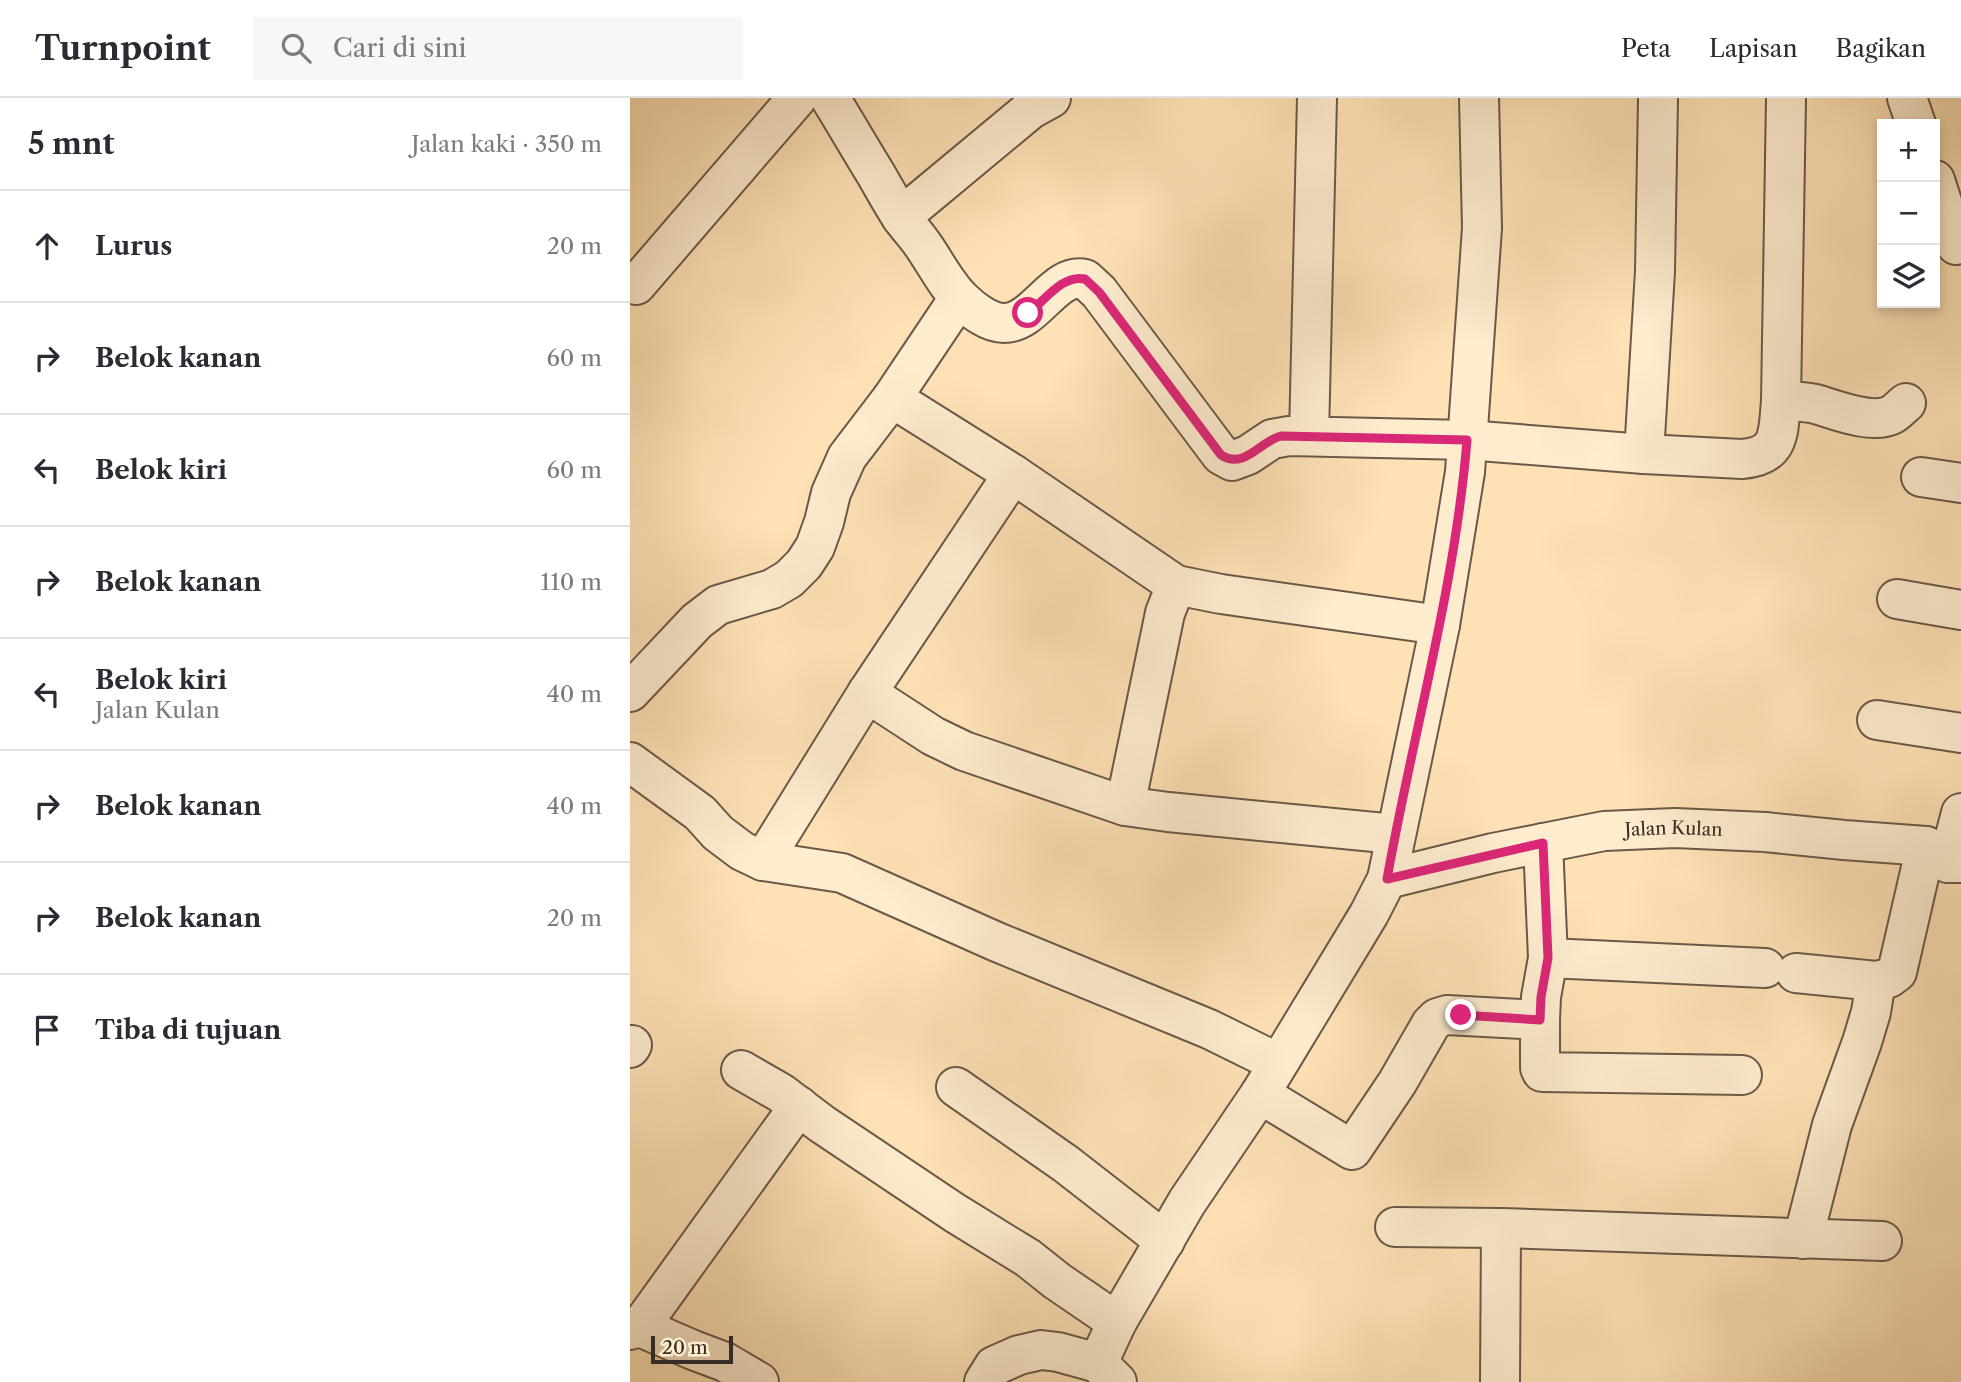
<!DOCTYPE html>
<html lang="id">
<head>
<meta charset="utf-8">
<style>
	body { margin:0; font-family:"Libre Caslon Text",serif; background:#f7f7f7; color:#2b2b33 }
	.controls { position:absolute; right:21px; top:21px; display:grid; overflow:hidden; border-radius:0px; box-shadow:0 4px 10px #0003 }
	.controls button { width:63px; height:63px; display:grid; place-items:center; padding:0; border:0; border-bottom:2px solid #e1e1e2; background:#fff; color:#2b2b33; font:35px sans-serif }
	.scale { position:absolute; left:21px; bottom:18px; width:82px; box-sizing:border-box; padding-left:7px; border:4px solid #392b25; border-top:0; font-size:19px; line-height:24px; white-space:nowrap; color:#392b25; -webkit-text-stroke:5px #feeccf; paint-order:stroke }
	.stop { position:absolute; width:21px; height:21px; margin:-16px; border:5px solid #db2777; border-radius:50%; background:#fff }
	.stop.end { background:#db2777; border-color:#fff; box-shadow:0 2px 7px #0008 }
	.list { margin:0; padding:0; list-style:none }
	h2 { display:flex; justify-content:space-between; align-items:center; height:91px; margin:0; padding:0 28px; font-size:30px }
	h2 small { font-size:23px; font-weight:400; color:#7c7c81 }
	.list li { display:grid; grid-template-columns:46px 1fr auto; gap:21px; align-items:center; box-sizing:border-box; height:112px; padding:0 28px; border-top:2px solid #e1e1e2 }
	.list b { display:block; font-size:26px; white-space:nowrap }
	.list p { margin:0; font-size:23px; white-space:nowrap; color:#7c7c81 }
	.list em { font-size:23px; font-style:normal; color:#7c7c81 }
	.icon { flex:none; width:38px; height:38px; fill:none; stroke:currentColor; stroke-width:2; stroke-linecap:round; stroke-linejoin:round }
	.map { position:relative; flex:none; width:1331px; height:1284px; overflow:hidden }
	header { display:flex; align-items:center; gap:42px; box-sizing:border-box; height:98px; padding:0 35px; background:#fff; border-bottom:2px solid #e1e1e2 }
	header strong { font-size:33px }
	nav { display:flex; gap:38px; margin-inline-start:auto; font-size:24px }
	.search { width:490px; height:63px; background:#f7f7f7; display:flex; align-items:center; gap:18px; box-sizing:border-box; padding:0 24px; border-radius:0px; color:#7c7c81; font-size:26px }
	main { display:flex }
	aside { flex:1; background:#fff }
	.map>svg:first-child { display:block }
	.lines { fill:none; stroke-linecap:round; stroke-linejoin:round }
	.minor-casing { stroke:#6a5949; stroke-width:42 }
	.minor { stroke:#feeccf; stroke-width:38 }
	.route { stroke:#db2777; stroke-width:9 }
	.labels { text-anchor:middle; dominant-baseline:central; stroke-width:5; stroke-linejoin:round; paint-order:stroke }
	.street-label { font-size:18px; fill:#392b25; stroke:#feeccf }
</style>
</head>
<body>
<header>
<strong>Turnpoint</strong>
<div class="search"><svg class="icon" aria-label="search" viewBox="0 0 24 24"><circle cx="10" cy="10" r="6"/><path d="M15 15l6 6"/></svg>Cari di sini</div>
<nav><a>Peta</a><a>Lapisan</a><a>Bagikan</a></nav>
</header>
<main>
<aside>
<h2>5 mnt<small>Jalan kaki · 350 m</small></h2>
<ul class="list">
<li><svg class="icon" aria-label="ahead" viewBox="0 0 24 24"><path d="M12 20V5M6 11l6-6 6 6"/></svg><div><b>Lurus</b></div><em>20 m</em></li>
<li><svg class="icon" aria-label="right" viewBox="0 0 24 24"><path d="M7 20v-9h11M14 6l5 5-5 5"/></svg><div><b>Belok kanan</b></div><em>60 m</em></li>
<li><svg class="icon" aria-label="left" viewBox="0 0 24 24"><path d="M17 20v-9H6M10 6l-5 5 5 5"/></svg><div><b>Belok kiri</b></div><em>60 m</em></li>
<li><svg class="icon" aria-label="right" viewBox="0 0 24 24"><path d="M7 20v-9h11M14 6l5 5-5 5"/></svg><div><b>Belok kanan</b></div><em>110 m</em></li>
<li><svg class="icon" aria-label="left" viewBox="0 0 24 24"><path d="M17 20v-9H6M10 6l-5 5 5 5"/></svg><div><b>Belok kiri</b><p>Jalan Kulan</p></div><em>40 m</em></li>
<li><svg class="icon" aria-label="right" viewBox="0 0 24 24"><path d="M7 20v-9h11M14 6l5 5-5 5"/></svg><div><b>Belok kanan</b></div><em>40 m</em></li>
<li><svg class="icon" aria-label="right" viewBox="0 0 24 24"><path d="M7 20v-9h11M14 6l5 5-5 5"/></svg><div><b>Belok kanan</b></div><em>20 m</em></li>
<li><svg class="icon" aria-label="arrive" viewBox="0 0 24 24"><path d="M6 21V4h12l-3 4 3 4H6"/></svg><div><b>Tiba di tujuan</b></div></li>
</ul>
</aside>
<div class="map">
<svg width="1331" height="1284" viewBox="0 0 1331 1284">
	<rect width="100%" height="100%" fill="#fee2b5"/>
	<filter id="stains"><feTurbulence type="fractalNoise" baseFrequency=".00286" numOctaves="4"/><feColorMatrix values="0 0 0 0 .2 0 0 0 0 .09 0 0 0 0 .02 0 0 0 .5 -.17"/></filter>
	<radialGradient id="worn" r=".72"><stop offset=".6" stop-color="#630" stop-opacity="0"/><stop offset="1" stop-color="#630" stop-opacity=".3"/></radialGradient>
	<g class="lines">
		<g class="minor-casing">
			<g id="minor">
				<path d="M200 0C216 26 231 52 247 78 255 92 263 107 272 120 279 130 288 139 295 150 306 166 317 188 332 202 342 212 359 225 374 225 406 225 424 174 455 181L469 194 591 357 602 363 618 357 642 341 659 338 837 342 1014 356 1112 361C1151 358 1148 335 1151 303L1156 0"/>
				<polyline points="1277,0 1286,26"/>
				<polyline points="1305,82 1326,147"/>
				<polyline points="271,119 401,11 421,0"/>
				<polyline points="6,187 167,0"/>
				<polyline points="262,300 383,376 546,487"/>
				<path d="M1151 303C1163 304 1177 303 1189 307 1208 313 1245 327 1263 316 1268 313 1272 308 1276 305"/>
				<polyline points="679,338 687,0"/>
				<polyline points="1014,356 1025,173 1028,0"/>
				<polyline points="1291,379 1331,385"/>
				<polyline points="1267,501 1331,512"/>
				<polyline points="0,594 67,523 88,507 142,491 159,481 174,466 185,449 194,424 201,395 217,359 262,300 329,200"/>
				<polyline points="237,595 303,638 334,653 495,708 538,714 765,736"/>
				<polyline points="1247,622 1331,635"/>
				<polyline points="0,664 70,715 88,735 112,753 133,763 212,775 367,844 579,931 648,965"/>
				<polyline points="495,708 535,515 546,487 591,496 810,527"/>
				<polyline points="133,763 237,595 383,376"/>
				<polyline points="1318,765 1331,715"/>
				<path id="s1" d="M757 781 863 755 974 733 1045 730 1135 734 1214 742 1296 748 1318 765H1331"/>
				<polyline points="918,860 1135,870"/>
				<polyline points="1166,875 1246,883 1259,880 1267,874 1296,748"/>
				<polyline points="910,922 910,970 912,974 1112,977"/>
				<polyline points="0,950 2,947"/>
				<polyline points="111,972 151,995 192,1026 325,1115 398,1160 427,1183 487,1224"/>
				<polyline points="326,989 436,1066 535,1143"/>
				<polyline points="630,996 722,1052 767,985 801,926 807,920 817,917 910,922 911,899 918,860 913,745"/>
				<polyline points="765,1129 871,1130 1252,1143"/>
				<polyline points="1173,1141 1202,1027 1232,944 1241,914 1246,883"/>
				<polyline points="10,1229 169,1008"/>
				<polyline points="0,1232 10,1229 63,1252 95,1264 129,1284"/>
				<polyline points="354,1284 364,1268 389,1257 411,1252 428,1254 468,1265"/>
				<polyline points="487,1284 468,1265 487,1224 557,1104 630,996 739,816 757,781 810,527 835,374 852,130 849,0"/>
				<polyline points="870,1284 871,1130"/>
			</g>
		</g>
		<use href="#minor" class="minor"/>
	</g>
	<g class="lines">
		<path class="route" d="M398 215C415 203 432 176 455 181L469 194 591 357C614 372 629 344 651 338L837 342C825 490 783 635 757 781L913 745 918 860 911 899 910 922 831 917"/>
	</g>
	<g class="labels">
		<g class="street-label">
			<text stroke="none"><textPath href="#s1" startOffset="292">Jalan Kulan</textPath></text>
		</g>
	</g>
	<rect width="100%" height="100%" filter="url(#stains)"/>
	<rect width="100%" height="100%" fill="url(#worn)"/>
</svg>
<div class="controls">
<button>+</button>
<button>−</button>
<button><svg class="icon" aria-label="layers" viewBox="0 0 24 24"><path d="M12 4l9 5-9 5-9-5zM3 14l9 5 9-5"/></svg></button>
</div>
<div class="scale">20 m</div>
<div class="stop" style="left:398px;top:215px"></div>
<div class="stop end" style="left:831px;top:917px"></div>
</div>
</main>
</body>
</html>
